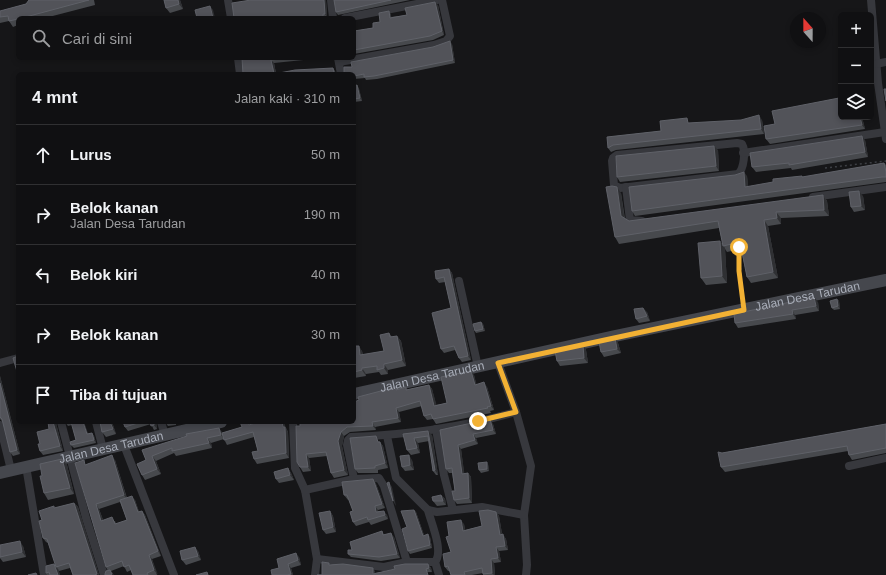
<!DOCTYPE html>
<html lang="id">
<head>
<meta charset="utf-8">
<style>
	body { margin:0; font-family:Helvetica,sans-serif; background:#1e1e20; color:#f1f3f6 }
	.controls { position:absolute; right:12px; top:12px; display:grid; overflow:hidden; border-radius:6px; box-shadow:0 2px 6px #0003 }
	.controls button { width:36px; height:36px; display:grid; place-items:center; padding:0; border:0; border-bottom:1px solid #303032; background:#101012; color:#f1f3f6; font:20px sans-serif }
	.compass { position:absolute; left:790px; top:12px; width:36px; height:36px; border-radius:50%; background:#101012; box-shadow:0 2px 6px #0003; rotate:339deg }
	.stop { position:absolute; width:12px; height:12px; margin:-9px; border:3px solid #f2b134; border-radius:50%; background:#fff }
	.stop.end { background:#f2b134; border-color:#fff; box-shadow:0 1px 4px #0008 }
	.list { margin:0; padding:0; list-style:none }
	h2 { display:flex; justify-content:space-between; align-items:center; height:52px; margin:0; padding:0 16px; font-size:17px }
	h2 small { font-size:13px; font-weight:400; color:#9c9d9f }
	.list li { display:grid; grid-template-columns:26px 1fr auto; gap:12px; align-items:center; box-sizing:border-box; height:60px; padding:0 16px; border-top:1px solid #303032 }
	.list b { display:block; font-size:15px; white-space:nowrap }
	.list p { margin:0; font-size:13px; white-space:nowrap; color:#9c9d9f }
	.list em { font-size:13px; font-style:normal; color:#9c9d9f }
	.icon { flex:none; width:22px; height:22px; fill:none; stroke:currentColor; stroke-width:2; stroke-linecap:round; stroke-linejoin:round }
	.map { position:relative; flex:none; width:886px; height:575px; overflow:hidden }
	.search { position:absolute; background:#101012; box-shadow:0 2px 6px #0003; left:16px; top:16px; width:340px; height:44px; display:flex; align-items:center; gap:10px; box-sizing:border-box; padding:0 14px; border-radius:6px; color:#9c9d9f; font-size:15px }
	.panel { position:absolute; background:#101012; box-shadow:0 2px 6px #0003; left:16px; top:72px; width:340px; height:352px; border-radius:6px }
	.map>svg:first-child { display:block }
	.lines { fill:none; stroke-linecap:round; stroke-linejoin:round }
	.path { stroke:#3d3f44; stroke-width:1.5; stroke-dasharray:2 3; stroke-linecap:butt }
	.street { stroke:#37383d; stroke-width:8 }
	.secondary { stroke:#45474d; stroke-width:12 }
	.wall { fill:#47494d; fill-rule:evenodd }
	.shaded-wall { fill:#2f3033 }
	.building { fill:#525359; stroke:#5f6168 }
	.route { stroke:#f2b134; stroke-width:5 }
	.labels { text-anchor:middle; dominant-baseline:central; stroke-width:3; stroke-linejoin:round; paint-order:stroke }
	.street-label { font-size:12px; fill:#a8adb8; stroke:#111113 }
</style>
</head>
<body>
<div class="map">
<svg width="886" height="575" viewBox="0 0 886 575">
	<rect width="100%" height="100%" fill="#161618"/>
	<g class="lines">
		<g class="path">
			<polyline points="825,168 886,161"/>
			<polyline points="739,248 743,300"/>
		</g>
		<g class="street">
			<polyline points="228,0 231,18"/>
			<polyline points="331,0 333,18"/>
			<polyline points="871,0 878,83 886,139"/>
			<polyline points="345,18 437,0"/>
			<polyline points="238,58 240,74"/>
			<polyline points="338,58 341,74"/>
			<polyline points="339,62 434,45 446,41 450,36 442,0"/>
			<polyline points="876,64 886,62"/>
			<path d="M737 143 742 144C746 151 744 169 738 174L620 188 614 185 612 161 613 158 617 155Z"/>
			<polyline points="743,153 885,132"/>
			<polyline points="626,187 630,220 642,221"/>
			<polyline points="813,197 886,187"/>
			<polyline points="459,281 478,367"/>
			<polyline points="0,363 18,358"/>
			<polyline points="498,363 516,412 531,466 524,515 527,565 526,575"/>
			<polyline points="61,422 86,518 104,575"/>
			<polyline points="96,422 103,449"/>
			<polyline points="161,422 165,435"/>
			<polyline points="293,422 295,468 305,490 317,559 315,575"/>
			<polyline points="0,425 11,470"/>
			<polyline points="436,429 444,475 453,510"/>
			<polyline points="387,436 396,478 428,510 437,512 482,507 524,515"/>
			<polyline points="124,445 174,575"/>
			<polyline points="26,466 44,575"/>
			<polyline points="849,466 886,458"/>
			<path d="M354 479 347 445 348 440 351 437C407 435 463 427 516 412"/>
			<polyline points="305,490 354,479 379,478 384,486 407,562"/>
			<path d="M428 510C431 523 444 551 435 562L439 575"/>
			<polyline points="317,559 384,567 407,562 435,562"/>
		</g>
		<g class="secondary">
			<path id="s1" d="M354 394 615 336 886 280"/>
			<path id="s2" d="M0 473 221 422"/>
		</g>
	</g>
	<g class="wall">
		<polygon points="29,0 94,0 95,5 45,18 18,18 18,25 13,27 9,21 0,23 0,11 26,4"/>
		<polygon points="164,0 180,0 183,9 170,13 166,8"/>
		<polygon points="251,0 326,0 327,17 325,17 325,18 234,18"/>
		<polygon points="334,0 410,0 338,15 336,12"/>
		<polygon points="438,5 444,35 433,40 354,54 354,31 373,28 380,22 389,11 391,15 391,17 407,15"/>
		<polygon points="452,44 455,63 377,79 366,80 365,78 354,79 354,74 352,67"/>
		<polygon points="242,58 323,58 274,63 276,73 333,68 335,71 336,74 243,74"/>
		<polygon points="357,85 359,89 362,101 354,102 354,86"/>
		<polygon points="839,98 841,101 841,117 862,117 865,129 770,144 766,139 775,124"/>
		<polygon points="762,120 764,134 616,150 611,152 608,148 607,137 661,131 691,123"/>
		<polygon points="865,140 868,157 792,170 791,168 756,172 752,167"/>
		<polygon points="718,150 719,171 620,182 617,177"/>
		<polygon points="884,163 886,165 886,182 635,216 632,211 747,176 748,187"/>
		<polygon points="621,193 625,219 629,221 823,195 827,201 829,216 781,218 781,224 768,226 778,278 751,283 747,277 741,249 727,252 725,249 727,283 706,285 701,278 720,241 723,245 719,228 619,244 615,237"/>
		<polygon points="863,196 865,210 854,212 851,207"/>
		<polygon points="449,269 452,273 471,360 462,362 459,358 455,350 444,353 441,349 451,308 445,282 439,283 436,279"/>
		<polygon points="837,299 839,301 840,309 834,310 832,308"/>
		<polygon points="818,302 819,311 795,315 796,319 738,328 735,323"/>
		<polygon points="647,312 650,321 639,323 636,319"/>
		<polygon points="481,322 483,324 485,331 476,333 475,331"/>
		<polygon points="389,333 392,337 397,336 401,341 406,366 388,370 388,374 381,375 379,372 366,374 366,376 354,378 354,346 362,351 363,355 384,351"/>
		<polygon points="615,338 618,343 621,353 604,357 601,352"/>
		<polygon points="583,345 586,350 588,363 560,366 557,361"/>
		<polygon points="474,375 476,384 487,387 494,410 490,411 491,413 436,424 433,419 427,420 424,416 422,406 399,412 401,422 375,427 376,430 350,432 344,436 342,446 348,475 334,478 331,473 327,456 309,458 311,471 303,472 300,467 300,426 359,400 396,387 397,389 406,387 407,390 429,385 432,389 436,405 447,403"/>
		<polygon points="0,376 20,454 13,456 10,452 3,422 0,419"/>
		<polygon points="48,422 56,422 56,423 63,451 43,455 40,451 40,444 49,429"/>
		<polygon points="65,422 84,422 88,434 92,433 94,436 96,443 74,448 71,445 76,440 72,425 68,426"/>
		<polygon points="100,422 112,422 116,434 106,437 102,432"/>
		<polygon points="123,422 156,422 157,429 154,430 151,424 128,431 125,427"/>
		<polygon points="165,422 176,422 176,425 168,426"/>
		<polygon points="251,424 286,428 288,432 289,458 257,464 254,459 258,451 254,437 227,445 224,439 211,443 212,448 176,456 174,453 156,461 161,474 145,480 142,475 146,460 142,450 222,433 242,427"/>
		<polygon points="493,424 496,434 476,438 478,444 461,449 464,473 468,473 471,477 472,503 457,504 454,500 455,491 452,473 449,473 446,469 440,430"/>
		<polygon points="886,424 886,453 852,460 849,455 848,451 725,472 721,467 722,453"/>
		<polygon points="403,434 432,435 438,475 436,475 433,471 429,441 418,443 420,453 411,455 407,450"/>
		<polygon points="379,441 383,446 388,468 378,470 378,473 358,473 355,469"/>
		<polygon points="62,459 67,465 74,494 48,500 44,493 42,476"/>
		<path d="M115 460 127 498 135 500 139 512 142 511 145 515 161 556 152 559 157 575H133L131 570 127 572 124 566 111 571 114 575 108 571 106 567 87 464ZM120 502 127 520 116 524 115 521 103 520 99 509Z"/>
		<polygon points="412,460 414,470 405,471 402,467"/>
		<polygon points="488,464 489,471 481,473 479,470"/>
		<polygon points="288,468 291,473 294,480 279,483 276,479"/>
		<polygon points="373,479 376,484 385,508 378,510 378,511 387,515 388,519 371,525 369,522 356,526 353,522 353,511 349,499 348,500 344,495"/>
		<polygon points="441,495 445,499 446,505 437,506 433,501"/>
		<polygon points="74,503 78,507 99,575 73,575 70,568 59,571 58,569 60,575 47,575 46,573 54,564 56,566 48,543 46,542 43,538 42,520 55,508"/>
		<polygon points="414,510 416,512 424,535 430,537 432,548 410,554 408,551 407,527"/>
		<polygon points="330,511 333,516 336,532 326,534 323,530"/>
		<polygon points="496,512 499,516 502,534 506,539 508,550 499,551 501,562 494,563 495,575 483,575 483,573 472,575 451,575 450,571 448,571 445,567 451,552 449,536 464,524 465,530 482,526"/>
		<polygon points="382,531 384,535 394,537 400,558 381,561 351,557 348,554 352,550"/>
		<polygon points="0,545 23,546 26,557 3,562 0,558"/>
		<polygon points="198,551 201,560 186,565 182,560"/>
		<polygon points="299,557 301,565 291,568 293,575 272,575 279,568"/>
		<polygon points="428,564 431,568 432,572 322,575 330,565 373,568 375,572 375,573"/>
	</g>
	<g class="shaded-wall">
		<polygon points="178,0 180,0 183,9 179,4"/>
		<polygon points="324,0 326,0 327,17 325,14"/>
		<polygon points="435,2 438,5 444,35 442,31"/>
		<polygon points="210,6 213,10 215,18 213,18"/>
		<polygon points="389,11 391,15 392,21 390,18"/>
		<polygon points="450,41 452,44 455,63 453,60"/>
		<polygon points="271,60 274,63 276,74 275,74"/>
		<polygon points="357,85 359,89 362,101 360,98"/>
		<polygon points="759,115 762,120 764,134 761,129"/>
		<polygon points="860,117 862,117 865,129 862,125"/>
		<polygon points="862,136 865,140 868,157 865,152"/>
		<polygon points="714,146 718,150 719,171 716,166"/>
		<polygon points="744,172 747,176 749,192 745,187"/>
		<polygon points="617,187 621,193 625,223 621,216"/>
		<polygon points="859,191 863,196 865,210 861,206"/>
		<polygon points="823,195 827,201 829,216 824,210"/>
		<polygon points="776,212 781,218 781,224 777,218"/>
		<polygon points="764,220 768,226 778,278 773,272"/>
		<polygon points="720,241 725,248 727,283 722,276"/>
		<polygon points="449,269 452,273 471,360 468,356"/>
		<polygon points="814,297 818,302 819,311 816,306"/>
		<polygon points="837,299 839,301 840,309 838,306"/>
		<polygon points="643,308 647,312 650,321 647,316"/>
		<polygon points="792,310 795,315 796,319 793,314"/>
		<polygon points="481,322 483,324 485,331 483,329"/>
		<polygon points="397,336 401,341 406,366 402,360"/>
		<polygon points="615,338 618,343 621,353 617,349"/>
		<polygon points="583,345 586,350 588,363 584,358"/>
		<polygon points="359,346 362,351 364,361 360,355"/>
		<polygon points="384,364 388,370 388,374 384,368"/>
		<polygon points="362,368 366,374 366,376 362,370"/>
		<polygon points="471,371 474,375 478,389 475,385"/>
		<polygon points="0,376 20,454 17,450 0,383"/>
		<polygon points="484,382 487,387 494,410 491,406"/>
		<polygon points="429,385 432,389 438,410 434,406"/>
		<polygon points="396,408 399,412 401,422 398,418"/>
		<polygon points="490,419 493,424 496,434 493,430"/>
		<polygon points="53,422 56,422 56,423 63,451 60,446"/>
		<polygon points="83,422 84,422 89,437 87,434"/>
		<polygon points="110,422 112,422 116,434 113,429"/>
		<polygon points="154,422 156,422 157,429 154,425"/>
		<polygon points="282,422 284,422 286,428 288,432 289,458 286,453 283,427"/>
		<polygon points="372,422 375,427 376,430 373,426"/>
		<polygon points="219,428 222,432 224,439 221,435"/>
		<polygon points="428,431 432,435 438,475 435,470"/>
		<polygon points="341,432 344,436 342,446 348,475 344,470 338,441"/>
		<polygon points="92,433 94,436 96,443 94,440"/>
		<polygon points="473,434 476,438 478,444 475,440"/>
		<polygon points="207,438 211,443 212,448 209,443"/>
		<polygon points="414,438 418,443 420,453 417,448"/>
		<polygon points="380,442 383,446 388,468 385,463"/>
		<polygon points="458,445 461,449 465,478 462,474"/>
		<polygon points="306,454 309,458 311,471 308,467"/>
		<polygon points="112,455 115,460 127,499 124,495"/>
		<polygon points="409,455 412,460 414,470 410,465"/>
		<polygon points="152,456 156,461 161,474 157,469"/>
		<polygon points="62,459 67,465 74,494 70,488"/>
		<polygon points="487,462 488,464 489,471 487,469"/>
		<polygon points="288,468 291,473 294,480 290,475"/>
		<polygon points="468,473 471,477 472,503 469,498"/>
		<polygon points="373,479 376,484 385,508 382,504"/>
		<polygon points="389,482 392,487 396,506 393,501"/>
		<polygon points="441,495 445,499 446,505 443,501"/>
		<polygon points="132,496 135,500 141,517 138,512"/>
		<polygon points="74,503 78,507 99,575 97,575 97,574"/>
		<polygon points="96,504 99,509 105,525 101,521"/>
		<polygon points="375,506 378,510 379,516 376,512"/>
		<polygon points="414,510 416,512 425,538 423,536"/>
		<polygon points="142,511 145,515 161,556 158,551"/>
		<polygon points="330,511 333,516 336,532 333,527"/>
		<polygon points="384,511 387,515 388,519 385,515"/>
		<polygon points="496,512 499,516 503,539 500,535"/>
		<polygon points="461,520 464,524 466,535 463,531"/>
		<polygon points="391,533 394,537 400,558 397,554"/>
		<polygon points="428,534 430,537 432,548 430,545"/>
		<polygon points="503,534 506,539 508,550 505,546"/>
		<polygon points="20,541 23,546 26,557 22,552"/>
		<polygon points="195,547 198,551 201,560 198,556"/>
		<polygon points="496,547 499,551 501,562 498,558"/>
		<polygon points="296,553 299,557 301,565 298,560"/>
		<polygon points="149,555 152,559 158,575 154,570"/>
		<polygon points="491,559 494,563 495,575 494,575 492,573"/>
		<polygon points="54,564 58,569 60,575 58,575"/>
		<polygon points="288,564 291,568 293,575 292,575 291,574"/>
		<polygon points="428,564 431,568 432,572 429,568"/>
		<polygon points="373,568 375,572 376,575 373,574"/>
	</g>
	<g class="building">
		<polygon points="29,0 89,0 22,18 18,18 18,19 9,21 8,16 0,17 0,11 26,4"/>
		<polygon points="164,0 178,0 179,4 166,8"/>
		<polygon points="251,0 324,0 325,14 323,14 323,18 234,18 232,3"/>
		<polygon points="334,0 391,0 336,12"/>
		<polygon points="435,2 442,31 430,36 354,50 354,31 373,28 373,23 380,22 379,13 389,11 390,18 407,15 405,8"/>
		<polygon points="210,6 213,18 197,18 195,10"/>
		<polygon points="450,41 453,60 374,76 364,77 364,74 354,76 354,74 342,74 344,73 344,67 352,67 351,62 433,47"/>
		<polygon points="242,58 291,58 271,60 274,74 295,70 333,68 334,74 243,74"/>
		<polygon points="357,85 360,98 354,99 354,86"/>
		<polygon points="884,89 886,89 886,101"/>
		<polygon points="839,98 841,109 841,117 860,117 862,125 766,139 764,126 775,124 772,111"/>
		<polygon points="759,115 761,129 613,145 608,148 607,137 661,131 660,121 687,118 688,123 741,120"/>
		<polygon points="862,136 865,152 789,165 789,163 752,167 750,153"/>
		<polygon points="714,146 716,166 617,177 616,156"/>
		<polygon points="884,163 886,172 886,177 882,177 632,211 629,187 735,175 744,172 745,187 773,182 773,179 802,176 802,177"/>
		<polygon points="612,186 617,187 621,216 629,221 823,195 824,210 776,212 777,218 764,220 773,272 747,277 740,242 723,246 718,221 615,237 606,187"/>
		<polygon points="859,191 861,206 851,207 849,192"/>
		<polygon points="720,241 722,276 701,278 698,243"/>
		<polygon points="449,269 468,356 459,358 454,346 441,349 432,313 451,308 444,277 436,279 435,271"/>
		<polygon points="814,297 816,306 792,310 793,314 735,323 734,314"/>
		<polygon points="837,299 838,306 832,308 830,301"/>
		<polygon points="643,308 647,316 636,319 634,309"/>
		<polygon points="481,322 483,329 475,331 473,324"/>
		<polygon points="389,333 390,337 397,336 402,360 384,364 384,368 377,370 377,366 362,368 362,370 354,372 354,346 359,346 360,355 384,351 380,335"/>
		<polygon points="615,338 617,349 601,352 599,342"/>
		<polygon points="583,345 584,358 557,361 555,351"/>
		<polygon points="18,356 18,375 13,358"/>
		<polygon points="471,371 475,385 484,382 491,406 487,407 488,408 433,419 431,414 424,416 420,401 396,408 398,418 372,422 373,426 347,427 341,432 338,441 344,470 331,473 326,452 306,454 308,467 300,467 297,462 296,426 300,426 300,422 354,422 354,402 359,400 358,397 396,387 396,390 406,387 406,390 429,385 434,406 447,403 441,377"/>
		<polygon points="0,383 17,450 10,452 2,419 0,417"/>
		<polygon points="490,419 493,430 473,434 475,440 458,445 462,474 468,473 469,498 454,500 452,491 455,491 452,468 446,469 440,430"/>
		<polygon points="48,422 53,422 60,446 40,451 38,444 40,444 37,432 49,429"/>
		<polygon points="71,422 83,422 87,434 92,433 94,440 71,445 70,442 76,440"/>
		<polygon points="100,422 110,422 113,429 102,432"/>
		<polygon points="123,422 141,422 125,427"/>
		<polygon points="150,422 154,422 154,425 151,426"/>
		<polygon points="240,422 248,422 249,425 258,422 282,422 283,427 285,427 286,453 254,459 252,452 258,451 253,432 224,440 222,433 242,427"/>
		<polygon points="886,424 886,448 849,455 847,446 721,467 718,452 722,453"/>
		<polygon points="219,428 221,435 207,438 209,443 172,451 172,448 152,456 157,469 142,475 137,464 146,460 142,450 187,436 186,434"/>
		<polygon points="428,431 435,470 433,471 428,436 414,438 417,448 407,450 403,434"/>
		<polygon points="376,436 378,442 380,442 385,463 375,466 375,468 355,469 350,438"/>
		<polygon points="112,455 124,495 96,504 101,521 112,517 115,524 127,520 120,500 132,496 138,512 142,511 158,551 149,555 154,570 147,573 148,575 133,575 129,565 124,567 122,561 106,567 75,463 84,460 85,465"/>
		<polygon points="409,455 410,465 402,467 400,456"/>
		<polygon points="62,459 70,488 44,493 40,476 42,476 40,464"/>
		<polygon points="487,462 487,469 479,470 478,463"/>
		<polygon points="288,468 290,475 276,479 274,472"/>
		<polygon points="373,479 382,504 375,506 376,512 384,511 385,515 368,520 367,517 353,522 350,512 353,511 347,495 344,495 342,482"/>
		<polygon points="389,482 393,501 387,483"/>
		<polygon points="441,495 443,501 433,501 432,497"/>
		<polygon points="74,503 97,574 94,575 73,575 69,563 56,567 47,539 43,538 39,521 42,520 39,511 54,506 54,508"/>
		<polygon points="414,510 423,536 428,534 430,545 408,551 402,529 407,527 401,511"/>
		<polygon points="488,510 496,512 500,535 503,534 505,546 496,547 498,558 491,559 492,573 483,574 482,568 464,572 465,575 451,575 448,566 445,567 443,554 451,552 446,537 449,536 447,522 461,520 463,531 482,526 479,511"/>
		<polygon points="330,511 333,527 323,530 319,513"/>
		<polygon points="382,531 383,535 391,533 397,554 379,557 348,554 348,550 352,550 350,542"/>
		<polygon points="20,541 22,552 0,557 0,545"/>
		<polygon points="195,547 198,556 182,560 180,551"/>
		<polygon points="296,553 298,560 288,564 291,574 287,575 272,575 271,570 279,568 277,559"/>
		<polygon points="322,562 329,563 329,565 343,564 373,568 373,574 395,569 394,566 405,564 428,564 429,568 426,569 428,575 317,575 322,575"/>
		<polygon points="54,564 58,575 50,575 49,572 46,573 46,566"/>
		<polygon points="110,570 112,575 105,575 105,574 106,571"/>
		<polygon points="207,572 208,575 196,575"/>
		<polygon points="36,573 37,575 28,575"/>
	</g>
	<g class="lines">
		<polyline class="route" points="478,421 516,412 498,363 744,310 739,271 739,247"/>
	</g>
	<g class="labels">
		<g class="street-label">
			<text stroke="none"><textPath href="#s1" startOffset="464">Jalan Desa Tarudan</textPath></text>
			<text stroke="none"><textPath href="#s1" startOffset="80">Jalan Desa Tarudan</textPath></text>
			<text stroke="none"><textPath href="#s2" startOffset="114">Jalan Desa Tarudan</textPath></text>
		</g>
	</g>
</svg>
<div class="controls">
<button>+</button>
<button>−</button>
<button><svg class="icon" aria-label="layers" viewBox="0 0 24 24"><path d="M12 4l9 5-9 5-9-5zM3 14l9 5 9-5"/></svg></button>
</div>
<svg class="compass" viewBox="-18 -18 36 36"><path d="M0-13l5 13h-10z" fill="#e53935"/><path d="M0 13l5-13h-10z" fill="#9c9d9f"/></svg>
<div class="stop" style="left:739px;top:247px"></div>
<div class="stop end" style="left:478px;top:421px"></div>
<div class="search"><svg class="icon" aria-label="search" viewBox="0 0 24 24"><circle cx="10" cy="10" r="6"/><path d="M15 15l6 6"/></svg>Cari di sini</div>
<section class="panel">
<h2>4 mnt<small>Jalan kaki · 310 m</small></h2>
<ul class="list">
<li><svg class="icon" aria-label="ahead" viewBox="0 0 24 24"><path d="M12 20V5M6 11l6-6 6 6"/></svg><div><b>Lurus</b></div><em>50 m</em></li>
<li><svg class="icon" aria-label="right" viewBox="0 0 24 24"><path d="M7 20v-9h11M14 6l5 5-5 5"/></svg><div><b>Belok kanan</b><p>Jalan Desa Tarudan</p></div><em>190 m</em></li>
<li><svg class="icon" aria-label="left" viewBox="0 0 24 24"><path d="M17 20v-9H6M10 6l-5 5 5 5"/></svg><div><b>Belok kiri</b></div><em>40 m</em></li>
<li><svg class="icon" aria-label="right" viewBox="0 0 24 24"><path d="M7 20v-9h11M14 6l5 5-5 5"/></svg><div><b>Belok kanan</b></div><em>30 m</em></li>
<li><svg class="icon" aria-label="arrive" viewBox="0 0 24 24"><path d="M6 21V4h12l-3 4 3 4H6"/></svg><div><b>Tiba di tujuan</b></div></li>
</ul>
</section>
</div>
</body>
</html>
